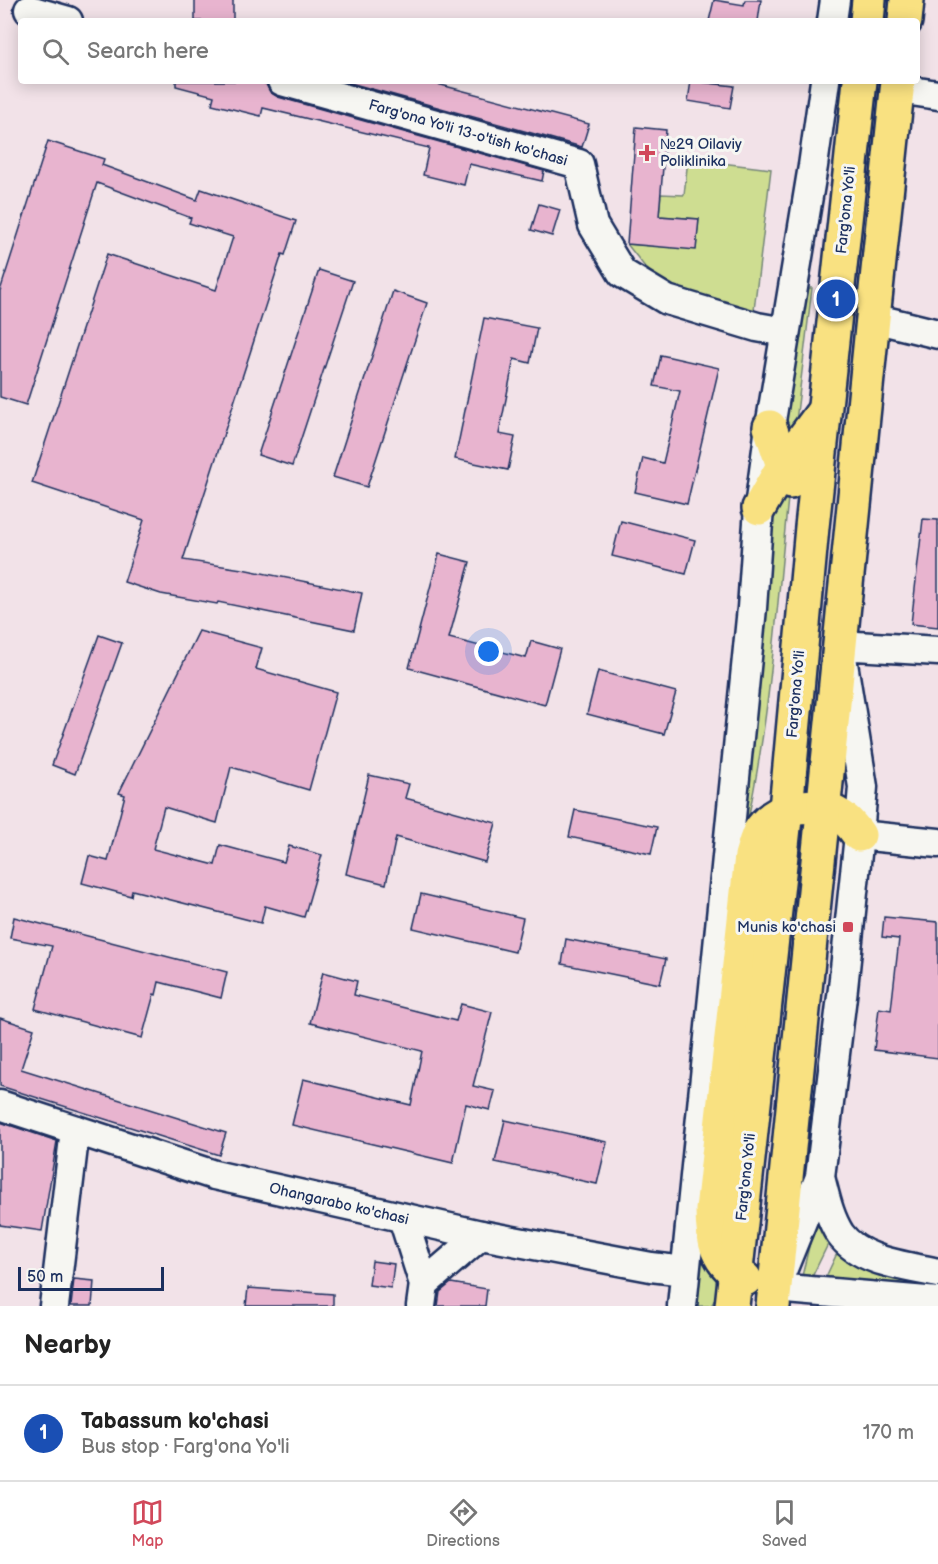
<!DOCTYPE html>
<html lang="en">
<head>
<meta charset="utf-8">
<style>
	body { margin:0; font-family:"Balsamiq Sans",sans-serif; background:#f2f2f2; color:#222 }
	.scale { position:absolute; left:18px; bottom:15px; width:146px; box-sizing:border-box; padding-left:6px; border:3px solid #1b2f5e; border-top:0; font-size:16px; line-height:21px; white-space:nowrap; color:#1b2f5e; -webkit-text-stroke:4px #f6f6f2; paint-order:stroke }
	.you { position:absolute; left:489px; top:652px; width:21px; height:21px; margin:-15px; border:4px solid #fff; border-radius:50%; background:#1a73e8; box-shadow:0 0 0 9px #1a73e833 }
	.badge { display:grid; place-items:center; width:39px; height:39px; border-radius:50%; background:#d1495b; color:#fff; font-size:20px; font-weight:700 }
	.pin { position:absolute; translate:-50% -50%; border:3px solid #fff; box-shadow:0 2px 6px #0006 }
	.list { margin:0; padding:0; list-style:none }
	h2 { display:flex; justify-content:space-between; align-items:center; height:78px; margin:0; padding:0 24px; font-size:26px }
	h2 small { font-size:20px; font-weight:400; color:#767676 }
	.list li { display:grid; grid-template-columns:39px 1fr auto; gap:18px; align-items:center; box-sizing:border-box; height:96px; padding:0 24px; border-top:2px solid #e0e0e0 }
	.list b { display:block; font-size:22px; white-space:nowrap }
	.list p { margin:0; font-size:20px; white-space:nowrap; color:#767676 }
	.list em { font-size:20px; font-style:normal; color:#767676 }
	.icon { flex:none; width:33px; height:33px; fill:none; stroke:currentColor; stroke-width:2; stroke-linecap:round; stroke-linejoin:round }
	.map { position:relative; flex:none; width:938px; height:1306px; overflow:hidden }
	.search { position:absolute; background:#fff; box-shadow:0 3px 15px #0003; left:18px; right:18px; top:18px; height:66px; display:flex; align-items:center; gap:15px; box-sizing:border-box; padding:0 21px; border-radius:6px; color:#767676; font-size:22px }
	.sheet { height:174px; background:#fff }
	nav { display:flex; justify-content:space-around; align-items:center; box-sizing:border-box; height:84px; border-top:2px solid #e0e0e0; background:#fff; font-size:16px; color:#767676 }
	nav a { display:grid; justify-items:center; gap:3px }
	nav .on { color:#d1495b }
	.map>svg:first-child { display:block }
	.green { fill:#cedd91; stroke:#748678; stroke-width:1.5 }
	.building { fill:#e8b4cf; stroke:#1b2f5e; stroke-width:1.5 }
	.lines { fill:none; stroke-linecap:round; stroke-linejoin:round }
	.minor-casing { stroke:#1b2f5e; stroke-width:33 }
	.major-casing { stroke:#1b2f5e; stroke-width:38 }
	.minor { stroke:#f6f6f2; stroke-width:28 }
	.major { stroke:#f9e181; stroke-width:33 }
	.poi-dot { fill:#d1495b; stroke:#f6f6f2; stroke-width:2 }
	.labels { text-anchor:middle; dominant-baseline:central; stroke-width:6; stroke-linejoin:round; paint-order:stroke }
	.street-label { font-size:15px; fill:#1b2f5e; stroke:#f6f6f2 }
	.poi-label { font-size:15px; fill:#1b2f5e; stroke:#f6f6f2; text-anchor:start }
</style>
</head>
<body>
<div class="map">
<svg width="938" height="1306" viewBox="0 0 938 1306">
	<rect width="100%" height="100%" fill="#f2e2e8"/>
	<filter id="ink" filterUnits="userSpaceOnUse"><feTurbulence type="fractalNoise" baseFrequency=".0167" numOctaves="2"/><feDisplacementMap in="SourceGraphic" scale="12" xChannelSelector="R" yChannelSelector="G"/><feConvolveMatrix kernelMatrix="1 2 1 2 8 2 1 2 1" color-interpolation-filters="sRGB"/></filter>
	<g filter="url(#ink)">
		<g class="green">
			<polygon points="688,159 771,169 754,310 672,291 645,267 627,244 696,249 699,219 659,216 661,194 684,195"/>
			<polygon points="807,288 812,288 794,438 783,441 792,353"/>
			<path d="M777 493 788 498C777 607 770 717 747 824L741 821 774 497Z"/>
			<polygon points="817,1213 830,1240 811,1279 802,1276"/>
			<polygon points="840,1247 915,1280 904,1290 824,1281"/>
			<path d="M700 1248C715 1266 725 1284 711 1306H696Z"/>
		</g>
		<g class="building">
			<rect x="195" y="0" width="38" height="21"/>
			<polygon points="714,0 744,5 745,0 761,0 758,21 709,21"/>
			<polygon points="176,81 254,81 266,84 270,92 278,97 544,171 542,181 469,164 464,185 423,175 429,148 263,108 261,116 212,104 214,96 176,86"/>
			<polygon points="343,81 426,81 589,124 582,147"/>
			<polygon points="691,81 734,86 730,108 688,101"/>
			<polygon points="636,127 666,130 659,216 699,219 696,250 627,244"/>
			<polygon points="48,141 104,159 102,165 197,200 201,189 296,221 285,255 282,254 183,560 242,569 362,593 354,630 218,602 217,604 161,594 124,582 144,520 32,483 107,254 216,290 233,237 189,223 191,218 97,183 26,405 0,397 0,291"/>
			<polygon points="539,204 560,210 552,236 531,230"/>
			<polygon points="319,270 353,281 292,466 258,455"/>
			<polygon points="393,291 427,303 367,487 333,477"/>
			<polygon points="484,318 537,328 530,363 514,359 499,434 515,437 508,470 455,459"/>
			<polygon points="661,355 719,368 687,504 635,492 643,458 663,463 680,391 654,386"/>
			<polygon points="923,519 938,520 938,627 911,624"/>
			<polygon points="621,521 695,540 686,574 612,556"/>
			<polygon points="439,554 470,562 449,638 526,658 531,641 560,649 545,705 409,668"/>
			<polygon points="199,631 262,648 256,669 336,692 309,790 231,767 217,823 164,807 153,849 215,865 220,845 284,862 289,846 322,855 304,917 265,906 261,923 132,890 131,896 82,883 89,856 108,861 125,795 119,793"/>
			<polygon points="99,635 122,643 75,774 52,765"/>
			<polygon points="598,671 676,692 664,734 587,714"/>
			<polygon points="369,775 409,784 405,798 496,823 485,862 396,837 386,884 346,874"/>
			<polygon points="575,810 657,827 651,854 569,837"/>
			<polygon points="421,894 523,918 515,952 413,928"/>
			<polygon points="14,917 227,972 221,998 159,982 156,995 154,994 142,1038 35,1009 52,946 10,938"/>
			<polygon points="884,917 938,922 938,1058 874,1050 879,1008 891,1010 899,939 882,937"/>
			<polygon points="566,939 666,959 660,984 562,964"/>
			<polygon points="323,972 357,981 354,995 456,1021 461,1004 492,1012 473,1086 495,1091 490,1110 466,1104 453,1163 292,1125 303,1079 411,1105 422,1051 310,1023"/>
			<polygon points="0,1018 34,1029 21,1069 226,1133 219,1155 0,1086"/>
			<polygon points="505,1120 607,1142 597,1184 495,1162"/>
			<polygon points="0,1122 57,1141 42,1231 0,1225"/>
			<polygon points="372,1261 394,1264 391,1288 369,1285"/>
			<polygon points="74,1279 94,1281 92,1306 71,1306"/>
			<polygon points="451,1283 487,1289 485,1306 438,1306 440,1292"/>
			<polygon points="248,1288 333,1294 333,1306 246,1306"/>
		</g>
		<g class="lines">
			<g class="minor-casing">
				<g id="minor">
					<polyline points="29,10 68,21"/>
					<polyline points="832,21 835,0"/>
					<polyline points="282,81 579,164 593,225 622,273 667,300 757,327 785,332"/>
					<polyline points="898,89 938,95"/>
					<polyline points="873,318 938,334"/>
					<polyline points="938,651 840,645 863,787 859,835 843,988 820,1177 775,1288 938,1302"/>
					<polyline points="859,835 938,843"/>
					<polyline points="0,1105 214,1175 481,1235 651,1267 685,1271"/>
					<path d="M820 1177C825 1196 829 1217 840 1234 860 1262 907 1266 938 1273"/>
					<polyline points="403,1218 424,1284"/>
					<polyline points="54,1306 75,1130"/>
					<polyline points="421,1306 424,1284 481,1235"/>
					<polyline points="682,1306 752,608 759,508 770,427 813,166 825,81"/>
				</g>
			</g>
			<g class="major-casing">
				<g id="major">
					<polyline points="867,21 869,0"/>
					<polyline points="905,21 907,0"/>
					<polyline points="770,427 783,466 790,482"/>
					<polyline points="759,508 783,466 823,412"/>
					<path d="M745 1279C716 1263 712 1240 712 1210L751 856C754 847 756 836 761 829 781 802 820 800 846 820 851 824 855 830 859 835"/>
					<polyline points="732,1306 786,809 812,527 860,81"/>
					<polyline points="773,1306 873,318 898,81"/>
				</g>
			</g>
			<use href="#minor" class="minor"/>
			<use href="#major" class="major"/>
		</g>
	</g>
	<g class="poi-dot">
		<path d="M644 144h6v6h6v6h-6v6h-6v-6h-6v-6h6z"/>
		<rect x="842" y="921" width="12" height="12" rx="3"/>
	</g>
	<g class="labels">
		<g class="street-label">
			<text transform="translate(468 133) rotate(16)">Farg'ona Yo'li 13-o'tish ko'chasi</text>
			<text transform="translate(846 210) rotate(-84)">Farg'ona Yo'li</text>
			<text transform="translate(796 694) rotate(-85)">Farg'ona Yo'li</text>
			<text transform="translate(746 1177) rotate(-84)">Farg'ona Yo'li</text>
			<text transform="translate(339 1204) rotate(13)">Ohangarabo ko'chasi</text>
		</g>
		<g class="poi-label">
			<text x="660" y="144">№29 Oilaviy<tspan x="660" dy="17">Poliklinika</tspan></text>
			<text x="836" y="927" text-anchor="end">Munis ko'chasi</text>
		</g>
	</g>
</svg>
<div class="scale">50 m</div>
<div class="you"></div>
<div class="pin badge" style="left:836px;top:299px;background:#1a4fb4">1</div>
<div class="search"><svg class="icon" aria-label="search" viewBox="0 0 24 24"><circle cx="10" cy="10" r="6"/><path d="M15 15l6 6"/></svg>Search here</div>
</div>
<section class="sheet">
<h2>Nearby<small></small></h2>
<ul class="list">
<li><span class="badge" style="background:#1a4fb4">1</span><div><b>Tabassum ko'chasi</b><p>Bus stop · Farg'ona Yo'li</p></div><em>170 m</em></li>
</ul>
</section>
<nav>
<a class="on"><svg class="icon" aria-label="map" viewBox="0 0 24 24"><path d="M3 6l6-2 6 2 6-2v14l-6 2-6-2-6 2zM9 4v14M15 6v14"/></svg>Map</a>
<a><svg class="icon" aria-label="directions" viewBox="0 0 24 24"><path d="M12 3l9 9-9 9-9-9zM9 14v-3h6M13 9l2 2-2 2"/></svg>Directions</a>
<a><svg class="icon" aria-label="saved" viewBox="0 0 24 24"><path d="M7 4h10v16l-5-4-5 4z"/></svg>Saved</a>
</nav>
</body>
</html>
